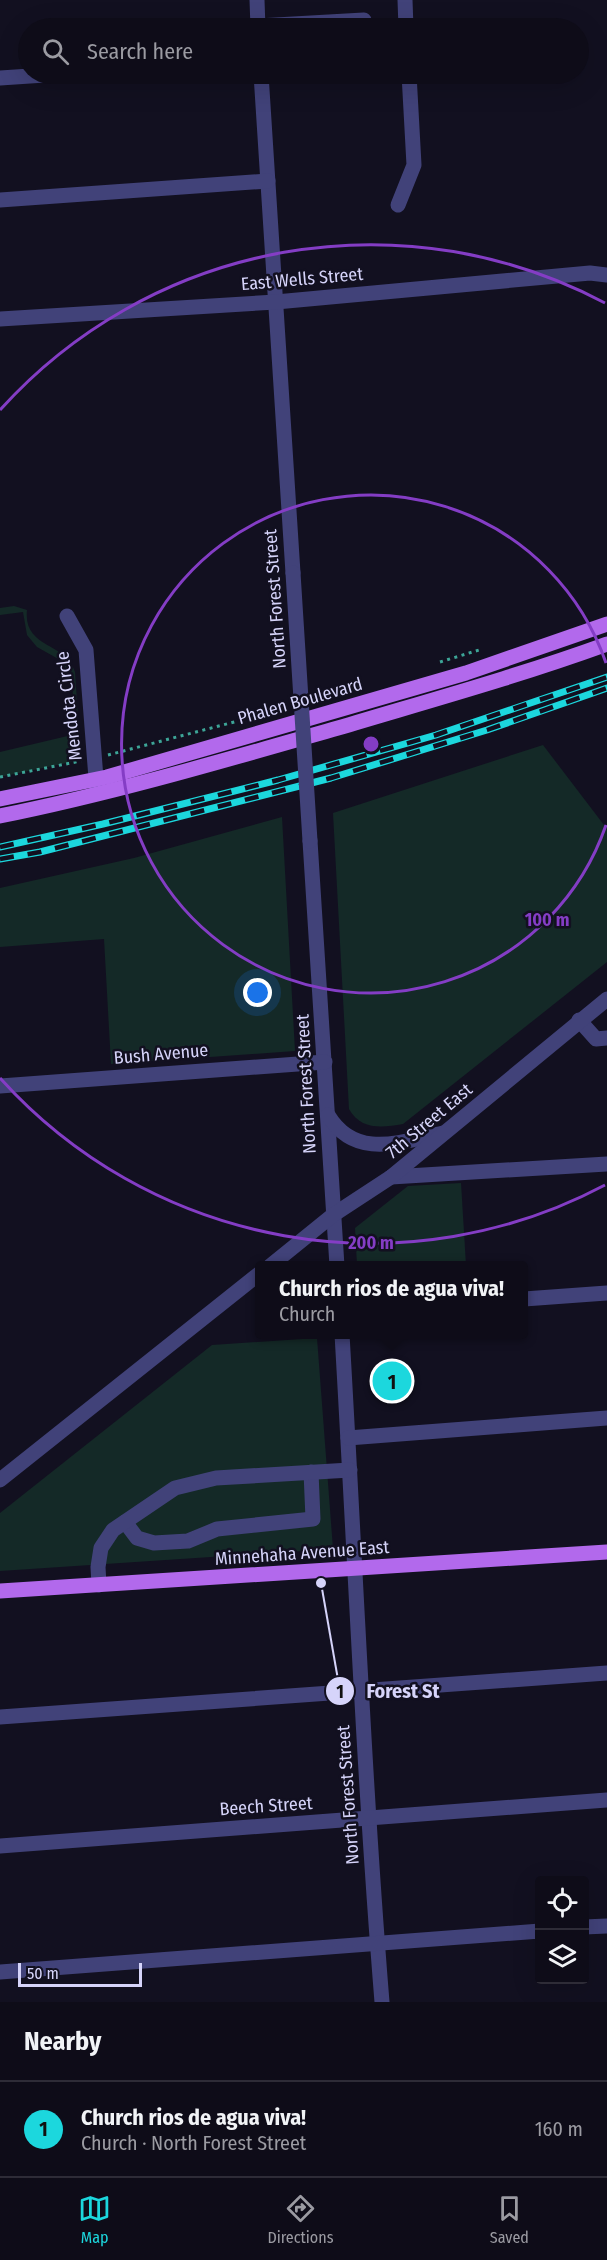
<!DOCTYPE html>
<html lang="en">
<head>
<meta charset="utf-8">
<style>
	body { margin:0; font-family:"Fira Sans Condensed",sans-serif; background:#1c1a25; color:#f1f3f6 }
	.controls { position:absolute; right:18px; bottom:18px; display:grid; overflow:hidden; border-radius:6px; box-shadow:0 6px 24px #0002 }
	.controls button { width:54px; height:54px; display:grid; place-items:center; padding:0; border:0; border-bottom:2px solid #2e2c37; background:#0e0c18; color:#f1f3f6; font:30px sans-serif }
	.scale { position:absolute; left:18px; bottom:15px; width:124px; box-sizing:border-box; padding-left:6px; border:3px solid #d6d4fa; border-top:0; font-size:16px; line-height:21px; white-space:nowrap; color:#d6d4fa; -webkit-text-stroke:4px #121020; paint-order:stroke }
	.you { position:absolute; left:258px; top:993px; width:21px; height:21px; margin:-15px; border:4px solid #fff; border-radius:50%; background:#1a73e8; box-shadow:0 0 0 9px #1a73e833 }
	.badge { display:grid; place-items:center; width:39px; height:39px; border-radius:50%; background:#1cd7dd; color:#111; font-size:20px; font-weight:700 }
	.pin { position:absolute; translate:-50% -50%; border:3px solid #fff; box-shadow:0 2px 6px #0006 }
	.popup { position:absolute; left:255px; top:1261px; width:273px; height:78px; box-sizing:border-box; display:grid; place-content:center; border-radius:6px; background:#0e0c18; filter:drop-shadow(0 2px 4px #0005); font-size:20px; white-space:nowrap; color:#9b9ba2 }
	.popup b { font-size:22px; color:#f1f3f6 }
	.popup::after { content:''; position:absolute; left:50%; top:100%; margin-left:-12px; border:12px solid transparent; border-top-color:#0e0c18 }
	.list { margin:0; padding:0; list-style:none }
	h2 { display:flex; justify-content:space-between; align-items:center; height:78px; margin:0; padding:0 24px; font-size:26px }
	h2 small { font-size:20px; font-weight:400; color:#9b9ba2 }
	.list li { display:grid; grid-template-columns:39px 1fr auto; gap:18px; align-items:center; box-sizing:border-box; height:96px; padding:0 24px; border-top:2px solid #2e2c37 }
	.list b { display:block; font-size:22px; white-space:nowrap }
	.list p { margin:0; font-size:20px; white-space:nowrap; color:#9b9ba2 }
	.list em { font-size:20px; font-style:normal; color:#9b9ba2 }
	.icon { flex:none; width:33px; height:33px; fill:none; stroke:currentColor; stroke-width:2; stroke-linecap:round; stroke-linejoin:round }
	.map { position:relative; flex:none; width:607px; height:2002px; overflow:hidden }
	.search { position:absolute; background:#0e0c18; box-shadow:0 6px 24px #0002; left:18px; right:18px; top:18px; height:66px; display:flex; align-items:center; gap:15px; box-sizing:border-box; padding:0 21px; border-radius:33px; color:#9b9ba2; font-size:22px }
	.sheet { height:174px; background:#0e0c18 }
	nav { display:flex; justify-content:space-around; align-items:center; box-sizing:border-box; height:84px; border-top:2px solid #2e2c37; background:#0e0c18; font-size:16px; color:#9b9ba2 }
	nav a { display:grid; justify-items:center; gap:3px }
	nav .on { color:#1cd7dd }
	.map>svg:first-child { display:block }
	.green { fill:#142927 }
	.lines { fill:none; stroke-linecap:round; stroke-linejoin:round }
	.path { stroke:#3da597; stroke-width:3; stroke-dasharray:3 4.5; stroke-linecap:butt }
	.minor { stroke:#414279; stroke-width:15 }
	.major { stroke:#b269ec; stroke-width:15 }
	.rail-casing { stroke:#1cd7dd; stroke-width:7 }
	.rail { stroke:#121020; stroke-width:4.5; stroke-dasharray:14; stroke-linecap:butt }
	.minor-bridge { stroke:#414279; stroke-width:15 }
	.ring { fill:none; stroke:#843dc5; stroke-width:3 }
	.labels { text-anchor:middle; dominant-baseline:central; stroke-width:5; stroke-linejoin:round; paint-order:stroke }
	.street-label { font-size:18px; fill:#d6d4fa; stroke:#121020 }
	.centre { fill:#843dc5; stroke:#121020; stroke-width:3 }
	.ring-label { font-size:18px; text-anchor:middle; font-weight:bold; fill:#843dc5; stroke:#121020; stroke-width:5; stroke-linejoin:round; paint-order:stroke }
	.leader { fill:none; stroke:#d6d4fa; stroke-width:2 }
	.callout-dot { fill:#d6d4fa; stroke:#121020; stroke-width:2 }
	.mark-label { font-size:18px; text-anchor:middle; font-weight:bold; fill:#111 }
	.callout-label { font-size:20px; text-anchor:middle; font-weight:bold; fill:#d6d4fa; stroke:#121020; stroke-width:5; stroke-linejoin:round; paint-order:stroke }
</style>
</head>
<body>
<div class="map">
<svg width="607" height="2002" viewBox="0 0 607 2002">
	<rect width="100%" height="100%" fill="#121020"/>
	<g class="green">
		<path d="M14 606 27 610C23 649 65 641 75 672L81 760 0 777V752L76 734 72 684 62 661 37 647 27 635 23 612 0 615V608Z"/>
		<path d="M543 745 607 829V962L403 1124C381 1128 361 1130 349 1109L333 813Z"/>
		<polygon points="282,817 295,1051 111,1064 104,939 0,947 0,888 134,858"/>
		<polygon points="461,1183 466,1265 357,1265 355,1228 408,1186"/>
		<polygon points="317,1338 333,1549 0,1571 0,1513 212,1345"/>
	</g>
	<g class="lines">
		<g class="path">
			<polyline points="440,662 479,650"/>
			<polyline points="108,755 238,721"/>
			<polyline points="0,777 81,761"/>
		</g>
		<g class="minor">
			<polyline points="257,0 258,28"/>
			<polyline points="405,0 406,28"/>
			<polyline points="258,26 364,20"/>
			<polyline points="261,74 293,573"/>
			<polyline points="0,78 60,74"/>
			<polyline points="0,200 268,181"/>
			<polyline points="398,205 414,165 409,74"/>
			<polyline points="0,319 276,302 590,273 607,275"/>
			<polyline points="67,616 86,650 97,791"/>
			<polyline points="310,841 337,1266"/>
			<polyline points="579,1020 596,1039 607,1038"/>
			<polyline points="0,1086 325,1062"/>
			<path d="M328 1115C355 1160 400 1142 443 1133"/>
			<polyline points="391,1177 607,1164"/>
			<polyline points="270,1266 333,1215 391,1177 607,999"/>
			<polyline points="524,1299 607,1293"/>
			<path d="M342 1334C355 1557 364 1780 382 2002"/>
			<polyline points="348,1438 607,1418"/>
			<polyline points="0,1480 260,1273"/>
			<polyline points="125,1522 137,1538 154,1543 188,1541 217,1529 313,1519 311,1472"/>
			<polyline points="99,1585 98,1567 101,1548 113,1530 175,1488 216,1478 350,1470"/>
			<polyline points="0,1717 607,1673"/>
			<polyline points="0,1846 607,1800"/>
			<polyline points="584,1927 607,1926"/>
			<polyline points="0,1972 540,1931"/>
		</g>
		<g class="major">
			<polyline points="0,799 107,777 466,673 607,624"/>
			<path d="M0 816C114 793 226 760 338 728 428 701 519 676 607 644"/>
			<polyline points="0,1591 607,1552"/>
		</g>
		<g class="rail-casing">
			<g id="rail">
				<polyline points="0,847 103,824 278,780 436,735 607,677"/>
				<polyline points="0,859 40,852 331,778 487,730 607,688"/>
			</g>
		</g>
		<use href="#rail" class="rail"/>
		<polyline class="minor-bridge" points="293,573 310,841"/>
	</g>
	<g class="ring">
		<path d="M606 825A249 249 0 1 1 606 663"/>
		<path d="M605 1185A499 499 0 0 1 0 1078M0 410A499 499 0 0 1 605 303"/>
	</g>
	<g class="labels">
		<g class="street-label">
			<text transform="translate(302 279) rotate(-5)">East Wells Street</text>
			<text transform="translate(275 599) rotate(-94)">North Forest Street</text>
			<text transform="translate(300 701) rotate(-16)">Phalen Boulevard</text>
			<text transform="translate(69 706) rotate(-97)">Mendota Circle</text>
			<text transform="translate(161 1054) rotate(-5)">Bush Avenue</text>
			<text transform="translate(306 1084) rotate(-93)">North Forest Street</text>
			<text transform="translate(429 1121) rotate(-40)">7th Street East</text>
			<text transform="translate(302 1553) rotate(-4)">Minnehaha Avenue East</text>
			<text transform="translate(348 1795) rotate(-94)">North Forest Street</text>
			<text transform="translate(266 1806) rotate(-4)">Beech Street</text>
		</g>
	</g>
	<circle cx="371" cy="744" r="9" class="centre"/>
	<g class="ring-label">
		<text x="547" y="926">100 m</text>
		<text x="371" y="1249">200 m</text>
	</g>
	<path class="leader" d="M321 1583L340 1691"/>
	<g class="callout-dot">
		<circle cx="321" cy="1583" r="6"/>
		<circle cx="340" cy="1691" r="15"/>
	</g>
	<g class="mark-label">
		<text x="340" y="1698">1</text>
	</g>
	<g class="callout-label">
		<text x="403" y="1698">Forest St</text>
	</g>
</svg>
<div class="controls">
<button><svg class="icon" aria-label="locate" viewBox="0 0 24 24"><circle cx="12" cy="12" r="6"/><path d="M12 2v4M12 18v4M2 12h4M18 12h4"/></svg></button>
<button><svg class="icon" aria-label="layers" viewBox="0 0 24 24"><path d="M12 4l9 5-9 5-9-5zM3 14l9 5 9-5"/></svg></button>
</div>
<div class="scale">50 m</div>
<div class="you"></div>
<div class="pin badge" style="left:392px;top:1381px">1</div>
<div class="popup"><b>Church rios de agua viva!</b>Church</div>
<div class="search"><svg class="icon" aria-label="search" viewBox="0 0 24 24"><circle cx="10" cy="10" r="6"/><path d="M15 15l6 6"/></svg>Search here</div>
</div>
<section class="sheet">
<h2>Nearby<small></small></h2>
<ul class="list">
<li><span class="badge">1</span><div><b>Church rios de agua viva!</b><p>Church · North Forest Street</p></div><em>160 m</em></li>
</ul>
</section>
<nav>
<a class="on"><svg class="icon" aria-label="map" viewBox="0 0 24 24"><path d="M3 6l6-2 6 2 6-2v14l-6 2-6-2-6 2zM9 4v14M15 6v14"/></svg>Map</a>
<a><svg class="icon" aria-label="directions" viewBox="0 0 24 24"><path d="M12 3l9 9-9 9-9-9zM9 14v-3h6M13 9l2 2-2 2"/></svg>Directions</a>
<a><svg class="icon" aria-label="saved" viewBox="0 0 24 24"><path d="M7 4h10v16l-5-4-5 4z"/></svg>Saved</a>
</nav>
</body>
</html>
